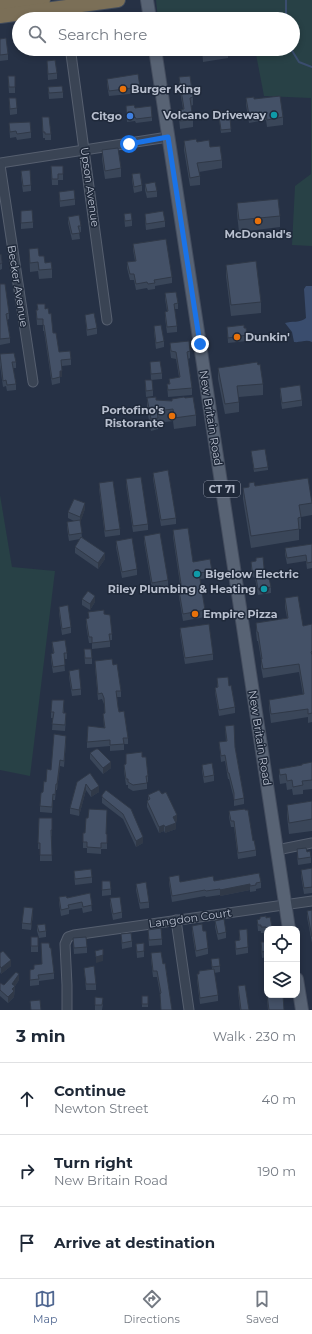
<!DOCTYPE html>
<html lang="en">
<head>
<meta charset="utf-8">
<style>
	body { margin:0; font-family:Montserrat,sans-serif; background:#f6f6f7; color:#1f2937 }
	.controls { position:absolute; right:12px; bottom:12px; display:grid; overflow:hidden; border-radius:8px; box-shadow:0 2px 6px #0003 }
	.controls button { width:36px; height:36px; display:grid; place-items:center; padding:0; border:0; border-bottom:1px solid #e0e1e3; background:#fff; color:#1f2937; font:20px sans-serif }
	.stop { position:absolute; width:12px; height:12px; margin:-9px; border:3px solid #1a73e8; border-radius:50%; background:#fff }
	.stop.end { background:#1a73e8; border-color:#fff; box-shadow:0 1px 4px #0008 }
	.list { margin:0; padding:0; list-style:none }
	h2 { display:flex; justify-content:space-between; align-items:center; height:52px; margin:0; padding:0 16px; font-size:17px }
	h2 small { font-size:13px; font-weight:400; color:#747a83 }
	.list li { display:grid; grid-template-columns:26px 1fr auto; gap:12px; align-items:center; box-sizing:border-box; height:72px; padding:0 16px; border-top:1px solid #e0e1e3 }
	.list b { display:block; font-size:15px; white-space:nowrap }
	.list p { margin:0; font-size:13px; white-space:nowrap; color:#747a83 }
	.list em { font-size:13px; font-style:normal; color:#747a83 }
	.icon { flex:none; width:22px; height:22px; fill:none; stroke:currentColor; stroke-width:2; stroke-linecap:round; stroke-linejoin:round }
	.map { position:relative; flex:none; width:312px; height:1010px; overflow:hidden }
	.search { position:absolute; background:#fff; box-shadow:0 2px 6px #0003; left:12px; right:12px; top:12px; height:44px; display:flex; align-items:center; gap:10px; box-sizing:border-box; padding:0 14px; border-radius:22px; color:#747a83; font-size:15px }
	.sheet { height:268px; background:#fff }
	nav { display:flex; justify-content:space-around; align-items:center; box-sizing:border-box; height:56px; border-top:1px solid #e0e1e3; background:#fff; font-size:11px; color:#747a83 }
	nav a { display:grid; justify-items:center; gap:2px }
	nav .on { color:#506791 }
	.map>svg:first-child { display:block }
	.green { fill:#284146 }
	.water { fill:#3a4d6e }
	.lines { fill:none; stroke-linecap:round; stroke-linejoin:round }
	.stream { stroke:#3a4d6e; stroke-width:2 }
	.minor-casing { stroke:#565f6f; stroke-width:11 }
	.major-casing { stroke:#444d5e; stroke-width:14 }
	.highway-casing { stroke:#424c5c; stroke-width:16 }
	.minor { stroke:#3a4454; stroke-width:9 }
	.major { stroke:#586374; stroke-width:12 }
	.highway { stroke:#7b6f57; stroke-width:14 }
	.wall { fill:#3a4659 }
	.shaded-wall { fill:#303948 }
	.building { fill:#445167; stroke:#303948 }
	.route { stroke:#1a73e8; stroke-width:5 }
	.food-dot { fill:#e8710a; stroke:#1f293a; stroke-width:1.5 }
	.culture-dot { fill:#0f9aa8; stroke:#1f293a; stroke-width:1.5 }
	.shop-dot { fill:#3f7fe0; stroke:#1f293a; stroke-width:1.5 }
	.labels { text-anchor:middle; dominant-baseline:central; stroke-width:3; stroke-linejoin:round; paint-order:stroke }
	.shield { fill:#1f293a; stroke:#8a92a2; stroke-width:1 }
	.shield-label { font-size:10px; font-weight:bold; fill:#b8bfce }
	.poi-label { font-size:11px; font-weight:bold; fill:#b8bfce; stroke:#1f293a; text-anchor:start }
	.street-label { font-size:11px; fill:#b8bfce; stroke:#1f293a }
</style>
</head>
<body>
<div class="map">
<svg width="312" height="1010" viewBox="0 0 312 1010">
	<rect width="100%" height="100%" fill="#263145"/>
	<g class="green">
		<polygon points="156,0 312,0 312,246 292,245 295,186 311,174 311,98 264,96 255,49 293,49 293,19 158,19"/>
		<polygon points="0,495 12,567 55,571 30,776 0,770"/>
	</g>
	<path class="water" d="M306 286H312V342C306 339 300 343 294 342L292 332 285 323C291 321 301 323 306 318L304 289Z"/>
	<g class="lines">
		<g class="stream">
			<polyline points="286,19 286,0"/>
			<polyline points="291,49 299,62 312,67"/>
		</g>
		<g class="minor-casing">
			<g id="minor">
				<polyline points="71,54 107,320"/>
				<polyline points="0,163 168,137"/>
				<polyline points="0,165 33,382"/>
				<polyline points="277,850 312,843"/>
				<polyline points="176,920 189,1010"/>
				<polyline points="67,1010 67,985 65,944 68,937 74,935 312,901"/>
			</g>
		</g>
		<g class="major-casing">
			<g id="major">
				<polyline points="147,0 150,19"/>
				<polyline points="155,49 289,929"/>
				<polyline points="297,979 302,1010"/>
			</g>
		</g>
		<g class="highway-casing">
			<g id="highway">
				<polyline points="0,6 43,0"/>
				<polyline points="0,16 118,0"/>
			</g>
		</g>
		<use href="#minor" class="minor"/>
		<use href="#major" class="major"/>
		<use href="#highway" class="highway"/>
	</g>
	<g class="wall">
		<polygon points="0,39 8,54 8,60 0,61"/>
		<polygon points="42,49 57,49 57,51 55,52 55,53 44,55"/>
		<polygon points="202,49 248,49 248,53 228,56 228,58 203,62"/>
		<polygon points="47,61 57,73 57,79 48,80"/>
		<polygon points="8,76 15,87 15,93 9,93"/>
		<polygon points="179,77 193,97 193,105 191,106 193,120 193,127 180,129 179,118 179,110 183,109 179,85"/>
		<polygon points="107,79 140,87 140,93 109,96 107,85"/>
		<polygon points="48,87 63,92 63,98 49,99"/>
		<polygon points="9,98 17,108 17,114 10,115"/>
		<polygon points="246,98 254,99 283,117 283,125 267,127 266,120 249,123 246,105"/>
		<polygon points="126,106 135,108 152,117 152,121 136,123 135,121 127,122"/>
		<polygon points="212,110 232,114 232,117 230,117 230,120 231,132 221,133 219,119 213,120"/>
		<polygon points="42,117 51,134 51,140 45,140 45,138 43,138"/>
		<polygon points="9,123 31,132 31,138 17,140 16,137 10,138"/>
		<polygon points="184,141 197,142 210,147 222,160 222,168 199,172 200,176 200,185 190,186 184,150"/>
		<polygon points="102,150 121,168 121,177 105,179 102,159"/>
		<polygon points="51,166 63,166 63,180 58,180 58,185 52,185"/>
		<polygon points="21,171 31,185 31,191 23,192 21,177"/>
		<polygon points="132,174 142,185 142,191 134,193 132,180"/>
		<polygon points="145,184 157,191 157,197 147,198 145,190"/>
		<polygon points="59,192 75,199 75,205 60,207"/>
		<polygon points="237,203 280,216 280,227 239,232 237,214"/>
		<polygon points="21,211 33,222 33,228 21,229"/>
		<polygon points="124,214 132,220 132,226 125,227"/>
		<polygon points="145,214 165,221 165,227 146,230 145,220"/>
		<polygon points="68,217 81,226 81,232 79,232 80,239 72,240 68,223"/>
		<polygon points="133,244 172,277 172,283 155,286 155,289 148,290 147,288 136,290 134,280 130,280 127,268 127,262 135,261 133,250"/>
		<polygon points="29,249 39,256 52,269 52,278 39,279 38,271 30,272"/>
		<polygon points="0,255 2,263 2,269 0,270"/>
		<polygon points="226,265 261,302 261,313 231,316 226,276"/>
		<polygon points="0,284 9,313 9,319 7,320 10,338 10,343 0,345"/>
		<polygon points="165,293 178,303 178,309 174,309 177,326 177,332 167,333 165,318 165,312 167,311 165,299"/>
		<polygon points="37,304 45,309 49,314 53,333 59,352 71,359 71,365 62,366 62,377 60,377 60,383 52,385 44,331 43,331 43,325 37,325 36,310 37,310"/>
		<polygon points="85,315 97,328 97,334 87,336"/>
		<polygon points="154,326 164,341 164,347 156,349 154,332"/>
		<polygon points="227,327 244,328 247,335 247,341 228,343"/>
		<polygon points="170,343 190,351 190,358 188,359 192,388 192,395 168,397 167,384 169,384 169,379 179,377 176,359 171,358 170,350"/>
		<polygon points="0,354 16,362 16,368 13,368 16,384 16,390 7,391 6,386 3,387 0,365"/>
		<polygon points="150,362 162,373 162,379 151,380"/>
		<polygon points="218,368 263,384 263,395 239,397 239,412 225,414 218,379"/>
		<polygon points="145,380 153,390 153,396 146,397"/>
		<polygon points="280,388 302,400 302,406 282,409 280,394"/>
		<polygon points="147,398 156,400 172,401 185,398 196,415 196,426 174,429 173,421 158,423 158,429 151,431 147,410"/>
		<polygon points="251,451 268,467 268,470 254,472"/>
		<polygon points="153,473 176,518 176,524 161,526 153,479"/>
		<polygon points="126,479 148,524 148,530 133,532 126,485"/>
		<polygon points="99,483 120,529 120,535 105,537 99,489"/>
		<polygon points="249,483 255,486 312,503 312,515 301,517 301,529 299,529 299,540 251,548 243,499 243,488 249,487"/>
		<polygon points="85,509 80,522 82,537 105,559 98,569 75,553 75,547 80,539 69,541 67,528 67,522 74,521 68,518 68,512"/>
		<polygon points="173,530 193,562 212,571 212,578 200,579 205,610 205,617 183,621 178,591 178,585 180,584 173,537"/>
		<polygon points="144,536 168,580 168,586 152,589 144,542"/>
		<polygon points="116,541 137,569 137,575 122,578 116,547"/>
		<polygon points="312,547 312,568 307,569 306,561 287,564 285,554 285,548"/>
		<polygon points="256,558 265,578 271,587 271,593 258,595 255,578 252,576 251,568 251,562 256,561"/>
		<polygon points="285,598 303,626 312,624 312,722 308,723 308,717 271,723 269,708 269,700 303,695 299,672 263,678 261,667 261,659 258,641 257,641 256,632 256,623 287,618 285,607"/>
		<polygon points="82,599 95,602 90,610 82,605"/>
		<polygon points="59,607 71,627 71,633 62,635 59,613"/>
		<polygon points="88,612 104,614 112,634 112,640 110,640 110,647 92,649 92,643 89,643 86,625 86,619 89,618"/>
		<polygon points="180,628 213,654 213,660 185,664 180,634"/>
		<polygon points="52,642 67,653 67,659 64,659 65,671 53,673 51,660 51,654 53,654"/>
		<polygon points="84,649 92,658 92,664 85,664"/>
		<polygon points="95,661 113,665 121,691 121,697 117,697 118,707 128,738 128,744 124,744 124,750 110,751 110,746 87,748 87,742 104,728 103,714 105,713 104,704 102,699 98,700 95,667"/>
		<polygon points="69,671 81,689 81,695 72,696 69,677"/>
		<polygon points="217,678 229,686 235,707 235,713 219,716 215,693 215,688 217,687"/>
		<polygon points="64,706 64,713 66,719 65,731 52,730 53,718 51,718 51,712"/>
		<polygon points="225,726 235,747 244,798 244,804 234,806 234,799 229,779 228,779 225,761 221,762 219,742 226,742"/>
		<polygon points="66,742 64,767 60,766 57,790 56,790 55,800 53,800 52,813 40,812 40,806 46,782 51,770"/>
		<polygon points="90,753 111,768 103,774 90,759"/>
		<polygon points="142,757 148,776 148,782 147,782 147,789 133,791 128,788 128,785 126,785 124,771 124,765"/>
		<polygon points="312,762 312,789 303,790 303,794 293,795 292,789 287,790 286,783 280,784 279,777 279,769 302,765"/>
		<polygon points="202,765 214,775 214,781 204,783 202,771"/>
		<polygon points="90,773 99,792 91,797 86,790 79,816 70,814 70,808"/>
		<polygon points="102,795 131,809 143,843 136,847 123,819 102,803"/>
		<polygon points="148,795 177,821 175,822 176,829 165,833 164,831 159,833 147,807 147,801 148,800"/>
		<polygon points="312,801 312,831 289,834 287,816 287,805"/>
		<polygon points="245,810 253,841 256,850 256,856 238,859 234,827 231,827 229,817 229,811"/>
		<polygon points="39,818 52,818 52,836 51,836 52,861 40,861 40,849 38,849"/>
		<polygon points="83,833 107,834 107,849 101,849 101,854 87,853 87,848 83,848"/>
		<polygon points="297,849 307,852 311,857 311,863 298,865 297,855"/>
		<polygon points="312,868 312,893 304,894 301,876 301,870"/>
		<polygon points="74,871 92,877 92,883 75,885"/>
		<polygon points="169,877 180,882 214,881 261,882 261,888 256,889 256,891 250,892 250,890 220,896 220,895 206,897 205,896 172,902 169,883"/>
		<polygon points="102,881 111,889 111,895 102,896"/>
		<polygon points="136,884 149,902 149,908 140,909 136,890"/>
		<polygon points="90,893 92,911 83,913 82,908 69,910 69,914 61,916 59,903 59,897 67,898"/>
		<polygon points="110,898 122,912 122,918 113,920 110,904"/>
		<polygon points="312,910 312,943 307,917 307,911"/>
		<polygon points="33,914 31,930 22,929 22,923"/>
		<polygon points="270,917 272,929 267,929 267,934 266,934 266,933 261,933 261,931 258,931 257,920"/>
		<polygon points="215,921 226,932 226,938 218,940 215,927"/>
		<polygon points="37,925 46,931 46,937 39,938 37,931"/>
		<polygon points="192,926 208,948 208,954 196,957 192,932"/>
		<polygon points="148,930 162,939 162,945 149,946"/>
		<polygon points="239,930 248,947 248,953 236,955 235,941 239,941"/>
		<polygon points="121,934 132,941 132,947 122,949"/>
		<polygon points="31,937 38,946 38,952 31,952"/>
		<polygon points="73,938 87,947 87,953 74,954"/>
		<polygon points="261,942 267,942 267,957 262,958 261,948"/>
		<polygon points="41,943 54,973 54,979 39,981 39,985 30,986 30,970 34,969 34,965 42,964"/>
		<polygon points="136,944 144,951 144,957 137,958"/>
		<polygon points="0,953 11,966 1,974 0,972"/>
		<polygon points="151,953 163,964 172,1010 161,1010 160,994 157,977 153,977 151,959"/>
		<polygon points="211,959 220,966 220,972 214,973 218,995 218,1001 200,1004 197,980 197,974 199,974 199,971 212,969"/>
		<polygon points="264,963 284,1010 268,1010 264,969"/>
		<polygon points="84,968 96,984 96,990 86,990"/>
		<polygon points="19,980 15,986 14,997 8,1003 0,996 0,983 4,985"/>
		<polygon points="238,986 249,1010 240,1010 238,992"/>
		<rect x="142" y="996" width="6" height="11"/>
		<polygon points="103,1004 102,1010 95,1010 95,1005"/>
	</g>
	<g class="shaded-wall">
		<rect x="60" y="371" width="2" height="6"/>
		<polygon points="85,503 85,509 80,523 80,517"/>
		<polygon points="105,553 105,559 98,569 98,563"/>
		<polygon points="95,596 95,602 90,610 90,604"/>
		<polygon points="60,760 60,766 57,790 57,784"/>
		<polygon points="111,762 111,768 103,774 103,768"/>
		<polygon points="86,784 86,790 79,816 79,810"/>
		<polygon points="99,786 99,792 91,797 91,791"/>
		<polygon points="53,794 53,800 52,813 52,807"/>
		<polygon points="177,815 177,821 173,823 173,817"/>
		<polygon points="176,823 176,829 165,833 165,827"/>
		<polygon points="164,825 164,831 159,833 159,827"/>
		<polygon points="143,837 143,843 136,847 136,841"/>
		<polygon points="250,884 250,890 220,896 220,890"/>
		<polygon points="33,908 33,914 31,930 31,924"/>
		<polygon points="103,955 103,961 96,963 96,957"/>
		<polygon points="11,960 11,966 1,974 1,968"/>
		<polygon points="19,974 19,980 15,986 14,997 8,1003 8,997 12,989 12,984"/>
	</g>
	<g class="building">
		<polygon points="6,38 8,54 0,55 0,39"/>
		<polygon points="203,49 227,49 228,50 203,53"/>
		<polygon points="55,60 57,73 48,74 47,61"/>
		<polygon points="138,74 140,87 109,91 107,79"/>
		<polygon points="8,76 15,76 15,87 9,87"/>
		<polygon points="190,76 193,97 190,98 193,120 180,121 179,110 184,109 179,77"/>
		<polygon points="62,86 63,92 49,93 48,87"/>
		<polygon points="280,96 283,117 267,120 266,113 249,115 246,98 254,97 254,99"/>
		<polygon points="9,98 16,98 17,108 10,109"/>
		<polygon points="134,105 135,108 151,106 152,117 136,119 135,117 127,118 126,106"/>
		<polygon points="212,110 217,110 232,114 230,114 230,118 231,129 221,130 219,116 213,117"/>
		<polygon points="42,117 49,117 51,134 45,134 45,132 43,132"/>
		<polygon points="30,122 31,132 17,134 16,131 10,132 9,123"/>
		<polygon points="196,139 197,142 209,140 210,147 220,146 222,160 197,163 200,176 190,178 184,141"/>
		<polygon points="118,148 121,168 105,171 102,150"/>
		<polygon points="51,166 63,166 63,174 58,174 58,179 52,179"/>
		<polygon points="30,170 31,185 23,186 21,171"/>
		<polygon points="140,173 142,185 134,187 132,174"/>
		<polygon points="155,182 157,191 147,192 145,184"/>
		<polygon points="74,190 75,199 60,201 59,192"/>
		<polygon points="278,199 280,216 239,220 237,203"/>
		<polygon points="32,210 33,222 21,223 21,211"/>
		<polygon points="163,211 165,221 146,224 145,214"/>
		<polygon points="131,213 132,220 125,221 124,214"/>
		<polygon points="79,215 81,226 78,226 80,233 72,234 68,217"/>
		<polygon points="166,239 172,277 154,280 155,283 148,284 147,282 136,284 134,274 130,274 127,262 136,261 133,244"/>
		<polygon points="38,248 39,256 44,256 45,263 51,262 52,269 39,270 38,262 30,263 29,249"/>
		<polygon points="1,254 2,263 0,264 0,255"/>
		<polygon points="256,261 261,302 231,305 226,265"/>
		<polygon points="0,284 5,284 9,313 6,314 10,338 0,339"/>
		<polygon points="176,292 178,303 174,304 177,326 167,327 165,312 168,311 165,293"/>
		<polygon points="37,304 45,304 45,309 48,308 49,314 51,313 53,333 56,333 59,352 70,351 71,359 61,360 62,371 60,371 60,377 52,379 44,325 43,325 43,319 37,319 36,310 38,310"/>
		<polygon points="94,313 97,328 87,330 85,315"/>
		<polygon points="161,325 164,341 156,343 154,326"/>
		<polygon points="244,325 244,328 246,328 247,335 228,338 227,327"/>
		<polygon points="189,341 190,351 187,352 192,388 168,390 167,384 170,384 169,379 180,377 176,352 171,351 170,343"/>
		<polygon points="14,353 16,362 12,362 16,384 7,385 6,380 3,381 0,354"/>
		<polygon points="160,361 162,373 151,374 150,362"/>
		<polygon points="257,362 258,365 260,364 263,384 237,386 239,402 225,404 218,368"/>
		<polygon points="145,380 152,380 153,390 146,391"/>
		<polygon points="300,385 302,400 282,403 280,388"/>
		<polygon points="156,397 156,400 172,401 172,399 184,397 185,398 193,397 196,415 174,418 173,409 157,411 158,418 151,419 147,398"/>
		<polygon points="265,449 268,467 254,469 251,451"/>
		<polygon points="168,470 176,518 161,520 153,473"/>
		<polygon points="141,477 148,524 133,526 126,479"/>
		<polygon points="308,478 312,503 299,505 301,517 298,518 299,529 251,536 243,488 249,487 249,483 254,482 255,486"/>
		<polygon points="113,481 120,529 105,531 99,483"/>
		<polygon points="74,499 85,503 80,517 68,512"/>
		<polygon points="80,520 82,533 69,535 67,522"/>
		<polygon points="188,528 193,562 210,559 212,571 199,573 205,610 183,614 178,585 181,584 173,530"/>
		<polygon points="160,533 168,580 152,583 144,536"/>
		<polygon points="81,537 105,553 98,563 75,547"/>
		<polygon points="132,538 137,569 122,572 116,541"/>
		<polygon points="312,544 312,562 307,563 306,555 287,558 285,548"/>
		<polygon points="263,557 265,578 269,578 271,587 258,589 255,572 252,570 251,562 256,561 256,558"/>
		<polygon points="88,591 95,596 90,604 82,599"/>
		<polygon points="298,596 303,626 312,624 312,651 311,652 312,655 312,713 308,714 308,709 271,714 269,700 304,694 299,664 263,669 261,659 262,659 258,632 257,632 256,623 288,618 285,598"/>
		<polygon points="68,605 71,627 62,629 59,607"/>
		<polygon points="104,610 104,614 110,615 112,634 109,634 110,641 92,643 92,637 89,637 86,619 89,618 88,612"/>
		<polygon points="209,624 213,654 185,658 180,628"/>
		<polygon points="65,640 67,653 64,653 65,665 53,667 51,654 54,653 52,642"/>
		<polygon points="84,649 91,649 92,658 85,658"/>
		<polygon points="112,659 113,665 117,664 121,691 116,691 118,707 119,712 124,711 128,738 123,738 124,744 110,745 110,740 87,742 88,726 105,728 103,714 105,713 104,698 102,693 98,694 95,661"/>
		<polygon points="79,669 81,689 72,690 69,671"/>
		<polygon points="228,677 229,686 231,685 235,707 219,710 215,688 218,687 217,678"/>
		<polygon points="52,700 64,700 63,713 66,713 65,725 52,724 54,712 51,712"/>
		<polygon points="234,725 235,747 244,798 234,800 234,793 229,773 228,773 225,755 221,756 219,742 227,741 225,726"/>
		<polygon points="54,734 66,736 64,761 60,760 57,784 56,784 55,795 53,794 52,807 40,806 41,793 43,792 44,781 46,782 47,769 51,770"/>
		<polygon points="96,749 98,749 111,762 103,768 90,753"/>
		<polygon points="142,752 142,757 146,757 148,776 146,776 147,783 133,785 128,782 128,779 126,779 124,765 126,764 126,754"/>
		<polygon points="312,762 312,780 302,781 303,785 293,787 292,780 287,781 286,774 280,775 279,769 302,765 302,764"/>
		<polygon points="212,763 214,775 204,777 202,765"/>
		<polygon points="90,773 99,786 91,791 86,784 79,810 70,808 77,782"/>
		<polygon points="106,790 131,809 143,837 136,841 123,814 102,797 102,795"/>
		<polygon points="159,790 162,794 166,792 177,815 173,817 176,823 165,827 164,825 159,827 147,801 150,799 148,795"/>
		<polygon points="312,801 312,819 289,823 287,805"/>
		<polygon points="89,809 107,810 106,834 107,834 107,843 101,843 101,848 87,847 87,842 83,842 83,833 85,833 86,818 88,818"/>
		<polygon points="245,809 245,810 248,810 253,841 254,840 256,850 238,853 234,821 231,821 229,811"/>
		<polygon points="39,818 52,818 52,830 51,830 52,855 40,855 40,843 38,843"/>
		<polygon points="306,848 307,852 310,851 311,857 298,859 297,849"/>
		<polygon points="312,868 312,887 304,888 301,870"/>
		<polygon points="91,869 92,877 75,879 74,871"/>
		<polygon points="259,873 261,882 256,883 256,885 250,886 250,884 220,890 220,889 206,891 205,890 172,896 169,877 179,875 180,882 213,876 214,881"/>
		<polygon points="102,881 110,881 111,889 102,890"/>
		<polygon points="146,882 149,902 140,903 136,884"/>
		<polygon points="90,893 92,905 83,907 82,902 68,905 69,908 61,910 59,897 66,896 67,898"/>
		<polygon points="120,897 122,912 113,914 110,898"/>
		<polygon points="24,907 33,908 31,924 22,923"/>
		<polygon points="312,910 312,937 307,911"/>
		<polygon points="266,916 266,918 270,917 272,927 266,928 266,927 261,927 261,925 258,925 257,920 260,919 260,917"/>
		<polygon points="224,919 226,932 218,934 215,921"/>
		<polygon points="45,924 46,931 39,932 37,925"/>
		<polygon points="202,924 203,931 206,931 208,948 196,951 192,926"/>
		<polygon points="161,928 162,939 149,940 148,930"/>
		<polygon points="247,929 248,947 236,949 235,941 240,940 239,930"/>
		<polygon points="131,933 132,941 122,943 121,934"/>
		<rect x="31" y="937" width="7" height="9"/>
		<polygon points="86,937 87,947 74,948 73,938"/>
		<polygon points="261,942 267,942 267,951 262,952"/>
		<polygon points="41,943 49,943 50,948 51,948 54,973 38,975 39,979 30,980 30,970 34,969 34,965 42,964"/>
		<polygon points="144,943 144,951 137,952 136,944"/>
		<polygon points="103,949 103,955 96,957 95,951"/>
		<polygon points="3,951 11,960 1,968 0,966 0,953"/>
		<polygon points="161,952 163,964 165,963 172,1010 161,1010 160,994 161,993 157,971 153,971 151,953"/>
		<polygon points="219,958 220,966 212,967 211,959"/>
		<polygon points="264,963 267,963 267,992"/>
		<polygon points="94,966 96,984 86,984 84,968"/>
		<polygon points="214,969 218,995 200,998 197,974 199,974 199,971"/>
		<polygon points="16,972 19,974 12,984 15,986 12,989 14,991 8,997 0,990 0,983 4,985"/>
		<polygon points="245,985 249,1010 241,1010 238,986"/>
		<polygon points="267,995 283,995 284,1010 269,1010"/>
		<rect x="142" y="996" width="6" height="8"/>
		<polygon points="95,997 103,998 102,1005 95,1005"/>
		<polygon points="40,1000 41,1010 31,1010 30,1001"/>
	</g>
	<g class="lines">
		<polyline class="route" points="129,144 168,137 200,344"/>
	</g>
	<g class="food-dot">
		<circle cx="123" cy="89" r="4"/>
		<circle cx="258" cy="221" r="4"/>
		<circle cx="237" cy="337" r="4"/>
		<circle cx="172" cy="416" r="4"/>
		<circle cx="195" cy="614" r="4"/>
	</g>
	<g class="culture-dot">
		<circle cx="274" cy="115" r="4"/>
		<circle cx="197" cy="574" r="4"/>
		<circle cx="264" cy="589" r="4"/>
	</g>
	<circle class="shop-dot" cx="130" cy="116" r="4"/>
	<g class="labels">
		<rect class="shield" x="204" y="481" width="36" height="16" rx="3"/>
		<g class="shield-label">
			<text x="222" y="489">CT 71</text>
		</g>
		<g class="poi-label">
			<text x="131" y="89">Burger King</text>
			<text x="266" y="115" text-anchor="end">Volcano Driveway</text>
			<text x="122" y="116" text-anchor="end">Citgo</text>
			<text x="258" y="234" text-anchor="middle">McDonald's</text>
			<text x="245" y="337">Dunkin'</text>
			<text x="164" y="410" text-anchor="end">Portofino's<tspan x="164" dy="13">Ristorante</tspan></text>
			<text x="205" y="574">Bigelow Electric</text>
			<text x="256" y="589" text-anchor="end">Riley Plumbing &amp; Heating</text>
			<text x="203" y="614">Empire Pizza</text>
		</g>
		<g class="street-label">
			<text transform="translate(90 187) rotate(82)">Upson Avenue</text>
			<text transform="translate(18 286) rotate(81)">Becker Avenue</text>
			<text transform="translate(211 418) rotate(81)">New Britain Road</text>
			<text transform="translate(260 738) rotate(81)">New Britain Road</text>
			<text transform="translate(190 918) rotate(-8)">Langdon Court</text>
		</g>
	</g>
</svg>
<div class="controls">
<button><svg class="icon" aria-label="locate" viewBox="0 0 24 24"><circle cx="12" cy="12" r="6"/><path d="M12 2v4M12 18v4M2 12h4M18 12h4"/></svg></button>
<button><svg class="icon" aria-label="layers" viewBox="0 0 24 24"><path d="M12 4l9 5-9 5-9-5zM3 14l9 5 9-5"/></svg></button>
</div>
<div class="stop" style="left:129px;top:144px"></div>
<div class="stop end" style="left:200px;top:344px"></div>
<div class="search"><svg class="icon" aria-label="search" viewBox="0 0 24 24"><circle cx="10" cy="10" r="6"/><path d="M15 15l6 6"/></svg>Search here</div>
</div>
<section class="sheet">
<h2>3 min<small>Walk · 230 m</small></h2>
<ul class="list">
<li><svg class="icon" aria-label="ahead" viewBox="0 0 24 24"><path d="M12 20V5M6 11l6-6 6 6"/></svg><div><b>Continue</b><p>Newton Street</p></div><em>40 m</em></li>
<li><svg class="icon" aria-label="right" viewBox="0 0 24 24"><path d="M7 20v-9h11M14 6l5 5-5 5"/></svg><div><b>Turn right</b><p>New Britain Road</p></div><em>190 m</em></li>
<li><svg class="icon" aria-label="arrive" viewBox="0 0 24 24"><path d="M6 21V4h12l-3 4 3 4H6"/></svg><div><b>Arrive at destination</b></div></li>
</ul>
</section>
<nav>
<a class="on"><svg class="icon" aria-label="map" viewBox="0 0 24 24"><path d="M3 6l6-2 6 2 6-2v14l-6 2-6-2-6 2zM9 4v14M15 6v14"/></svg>Map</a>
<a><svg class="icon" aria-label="directions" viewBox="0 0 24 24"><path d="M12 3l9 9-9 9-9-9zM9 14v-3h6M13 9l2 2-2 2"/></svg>Directions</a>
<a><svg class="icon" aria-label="saved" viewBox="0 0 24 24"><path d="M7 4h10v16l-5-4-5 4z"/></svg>Saved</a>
</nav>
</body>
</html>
